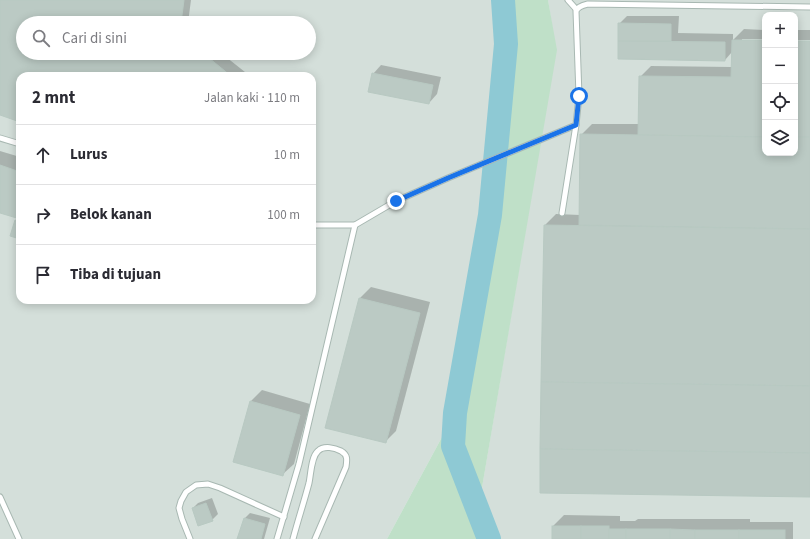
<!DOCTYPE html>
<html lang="id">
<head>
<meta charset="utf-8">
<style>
	body { margin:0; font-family:"Source Sans 3",sans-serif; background:#f7f7f7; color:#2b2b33 }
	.controls { position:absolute; right:12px; top:12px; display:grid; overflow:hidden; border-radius:8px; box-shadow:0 2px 10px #0003 }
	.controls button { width:36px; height:36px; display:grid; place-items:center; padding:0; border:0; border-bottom:1px solid #e1e1e2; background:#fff; color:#2b2b33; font:20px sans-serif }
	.stop { position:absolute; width:12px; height:12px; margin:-9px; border:3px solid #1a73e8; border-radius:50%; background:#fff }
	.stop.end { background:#1a73e8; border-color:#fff; box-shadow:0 1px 4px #0008 }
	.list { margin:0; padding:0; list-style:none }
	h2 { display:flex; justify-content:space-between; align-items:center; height:52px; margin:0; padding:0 16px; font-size:17px }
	h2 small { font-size:13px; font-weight:400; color:#7c7c81 }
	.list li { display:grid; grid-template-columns:26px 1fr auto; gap:12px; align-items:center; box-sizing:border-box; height:60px; padding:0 16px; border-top:1px solid #e1e1e2 }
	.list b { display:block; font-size:15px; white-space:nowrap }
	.list em { font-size:13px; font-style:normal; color:#7c7c81 }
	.icon { flex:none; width:22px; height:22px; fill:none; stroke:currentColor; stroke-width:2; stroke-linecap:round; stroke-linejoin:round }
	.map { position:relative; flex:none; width:810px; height:539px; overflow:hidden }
	.search { position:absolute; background:#fff; box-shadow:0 2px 10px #0003; left:16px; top:16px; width:300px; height:44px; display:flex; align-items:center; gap:10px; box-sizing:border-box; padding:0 14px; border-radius:22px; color:#7c7c81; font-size:15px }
	.panel { position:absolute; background:#fff; box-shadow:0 2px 10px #0003; left:16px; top:72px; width:300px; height:232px; border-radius:12px }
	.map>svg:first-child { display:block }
	.built { fill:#d4dfda; fill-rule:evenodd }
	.green { fill:#bfe0c8 }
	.shadow { fill:#0003 }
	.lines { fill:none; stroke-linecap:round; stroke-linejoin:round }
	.river { stroke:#8ec9d4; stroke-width:24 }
	.building { fill:#bbcac4; stroke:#b8c9c2 }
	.lane-casing { stroke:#a8b8b2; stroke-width:7 }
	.lane { stroke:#fff; stroke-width:5 }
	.route { stroke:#1a73e8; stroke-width:5 }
</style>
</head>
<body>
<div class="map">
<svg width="810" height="539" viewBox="0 0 810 539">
	<rect width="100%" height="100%" fill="#e6efeb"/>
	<g class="built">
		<path d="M0 0H503L506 44 490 214 455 413 387 539H0ZM23 23H309V53H23ZM20 76H312V300H20Z"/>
		<path d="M548 0H810V539H489L478 511 556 50ZM765 15H795V153H765Z"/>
	</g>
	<polygon class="green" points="503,0 548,0 557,50 478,511 489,539 387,539 455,413 490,214 506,44"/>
	<g class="shadow">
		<polygon points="0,0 191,0 188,23 23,23 23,53 221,53 250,76 20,76 20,120 0,114"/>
		<polygon points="627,16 679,16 678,33 733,34 733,40 744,29 765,30 765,39 742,39 742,41 765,41 765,153 795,153 795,42 810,42 810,496 545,225 556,214 580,215 581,135 592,124 639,124 640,77 651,66 732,67 732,52 725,60 619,58 619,24"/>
		<rect x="795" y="30" width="15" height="10"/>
		<polygon points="381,65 441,77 437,94 429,103 373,74"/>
		<polygon points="0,151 20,157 20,238 16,221 19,218 0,212"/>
		<polygon points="371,287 430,302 396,431 385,442 326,427 360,298"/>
		<polygon points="262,390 310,404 294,464 283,474 251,401"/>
		<polygon points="212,498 218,514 212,520 193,508 198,503"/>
		<polygon points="250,513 270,518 264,539 238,539 245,518"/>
		<polygon points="564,515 620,516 620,521 635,521 638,519 750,519 750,522 793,522 793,539 553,539 553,526"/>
	</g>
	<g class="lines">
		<polyline class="river" points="489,539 453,446 455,413 490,215 506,44 503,0"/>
	</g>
	<g class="building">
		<polygon points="0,0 184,0 181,23 23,23 23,53 203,53 231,76 20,76 20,122 0,115"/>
		<polygon points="618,23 671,24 671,41 618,41"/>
		<polygon points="732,40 765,40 765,137 638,135 639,76 731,77"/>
		<polygon points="618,41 725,42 725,61 618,59"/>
		<rect x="795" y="41" width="15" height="96"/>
		<polygon points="372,73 433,85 429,104 368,92"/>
		<polygon points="580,134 765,137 765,153 795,153 795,137 810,137 810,229 579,225"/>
		<polygon points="0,165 20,172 20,219 0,213"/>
		<polygon points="15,220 20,222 20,239 10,236"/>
		<polygon points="544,225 810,229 810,386 541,382"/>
		<polygon points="359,298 420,313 386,443 325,428"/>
		<polygon points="541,382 810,386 810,453 540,449"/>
		<polygon points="250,401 300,415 283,476 233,462"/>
		<polygon points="540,449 810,453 810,497 540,493"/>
		<polygon points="206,503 213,521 198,526 192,508"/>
		<polygon points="244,518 265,524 261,539 237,539"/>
		<rect x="552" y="526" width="29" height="13"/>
		<rect x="581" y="526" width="28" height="13"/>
		<rect x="609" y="529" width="17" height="10"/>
		<rect x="626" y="529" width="44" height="10"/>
		<polygon points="670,529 695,530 695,539 670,539"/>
		<rect x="695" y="530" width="44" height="9"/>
		<rect x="739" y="530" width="46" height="9"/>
	</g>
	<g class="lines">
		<g class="lane-casing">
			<g id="lane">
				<polyline points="568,0 576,9"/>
				<polyline points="0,138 20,144"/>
				<polyline points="562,213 576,125"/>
				<path d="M312 225H355L396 201 448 178 576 125 579 96 576 11C578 6 584 5 588 4L810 7"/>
				<polyline points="0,497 19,539"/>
				<polyline points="190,539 182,519 179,508 181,501 186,492 196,485 208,484 220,488 284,517"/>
				<polyline points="277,539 299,464 355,225"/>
				<path d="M293 539C298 520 304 502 309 483 311 474 311 457 318 451 324 445 335 448 341 451 348 455 347 460 346 467L315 539"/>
			</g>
		</g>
		<use href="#lane" class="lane"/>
	</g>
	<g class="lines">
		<polyline class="route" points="396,201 448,178 576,125 579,96"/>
	</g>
</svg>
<div class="controls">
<button>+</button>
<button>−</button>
<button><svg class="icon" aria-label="locate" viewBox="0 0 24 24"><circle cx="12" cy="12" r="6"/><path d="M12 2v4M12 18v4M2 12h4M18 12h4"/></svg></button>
<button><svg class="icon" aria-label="layers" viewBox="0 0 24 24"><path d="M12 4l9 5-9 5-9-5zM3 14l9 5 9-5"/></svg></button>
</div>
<div class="stop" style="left:579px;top:96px"></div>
<div class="stop end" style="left:396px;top:201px"></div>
<div class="search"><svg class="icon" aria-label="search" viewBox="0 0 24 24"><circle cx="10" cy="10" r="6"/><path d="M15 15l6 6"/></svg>Cari di sini</div>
<section class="panel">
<h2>2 mnt<small>Jalan kaki · 110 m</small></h2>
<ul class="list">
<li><svg class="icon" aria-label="ahead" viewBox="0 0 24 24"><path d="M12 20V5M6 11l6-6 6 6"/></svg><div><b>Lurus</b></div><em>10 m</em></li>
<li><svg class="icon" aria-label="right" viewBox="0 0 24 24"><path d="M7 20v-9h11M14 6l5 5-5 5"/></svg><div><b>Belok kanan</b></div><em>100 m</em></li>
<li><svg class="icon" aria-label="arrive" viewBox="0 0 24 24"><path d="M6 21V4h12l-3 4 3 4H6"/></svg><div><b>Tiba di tujuan</b></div></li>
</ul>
</section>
</div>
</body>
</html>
